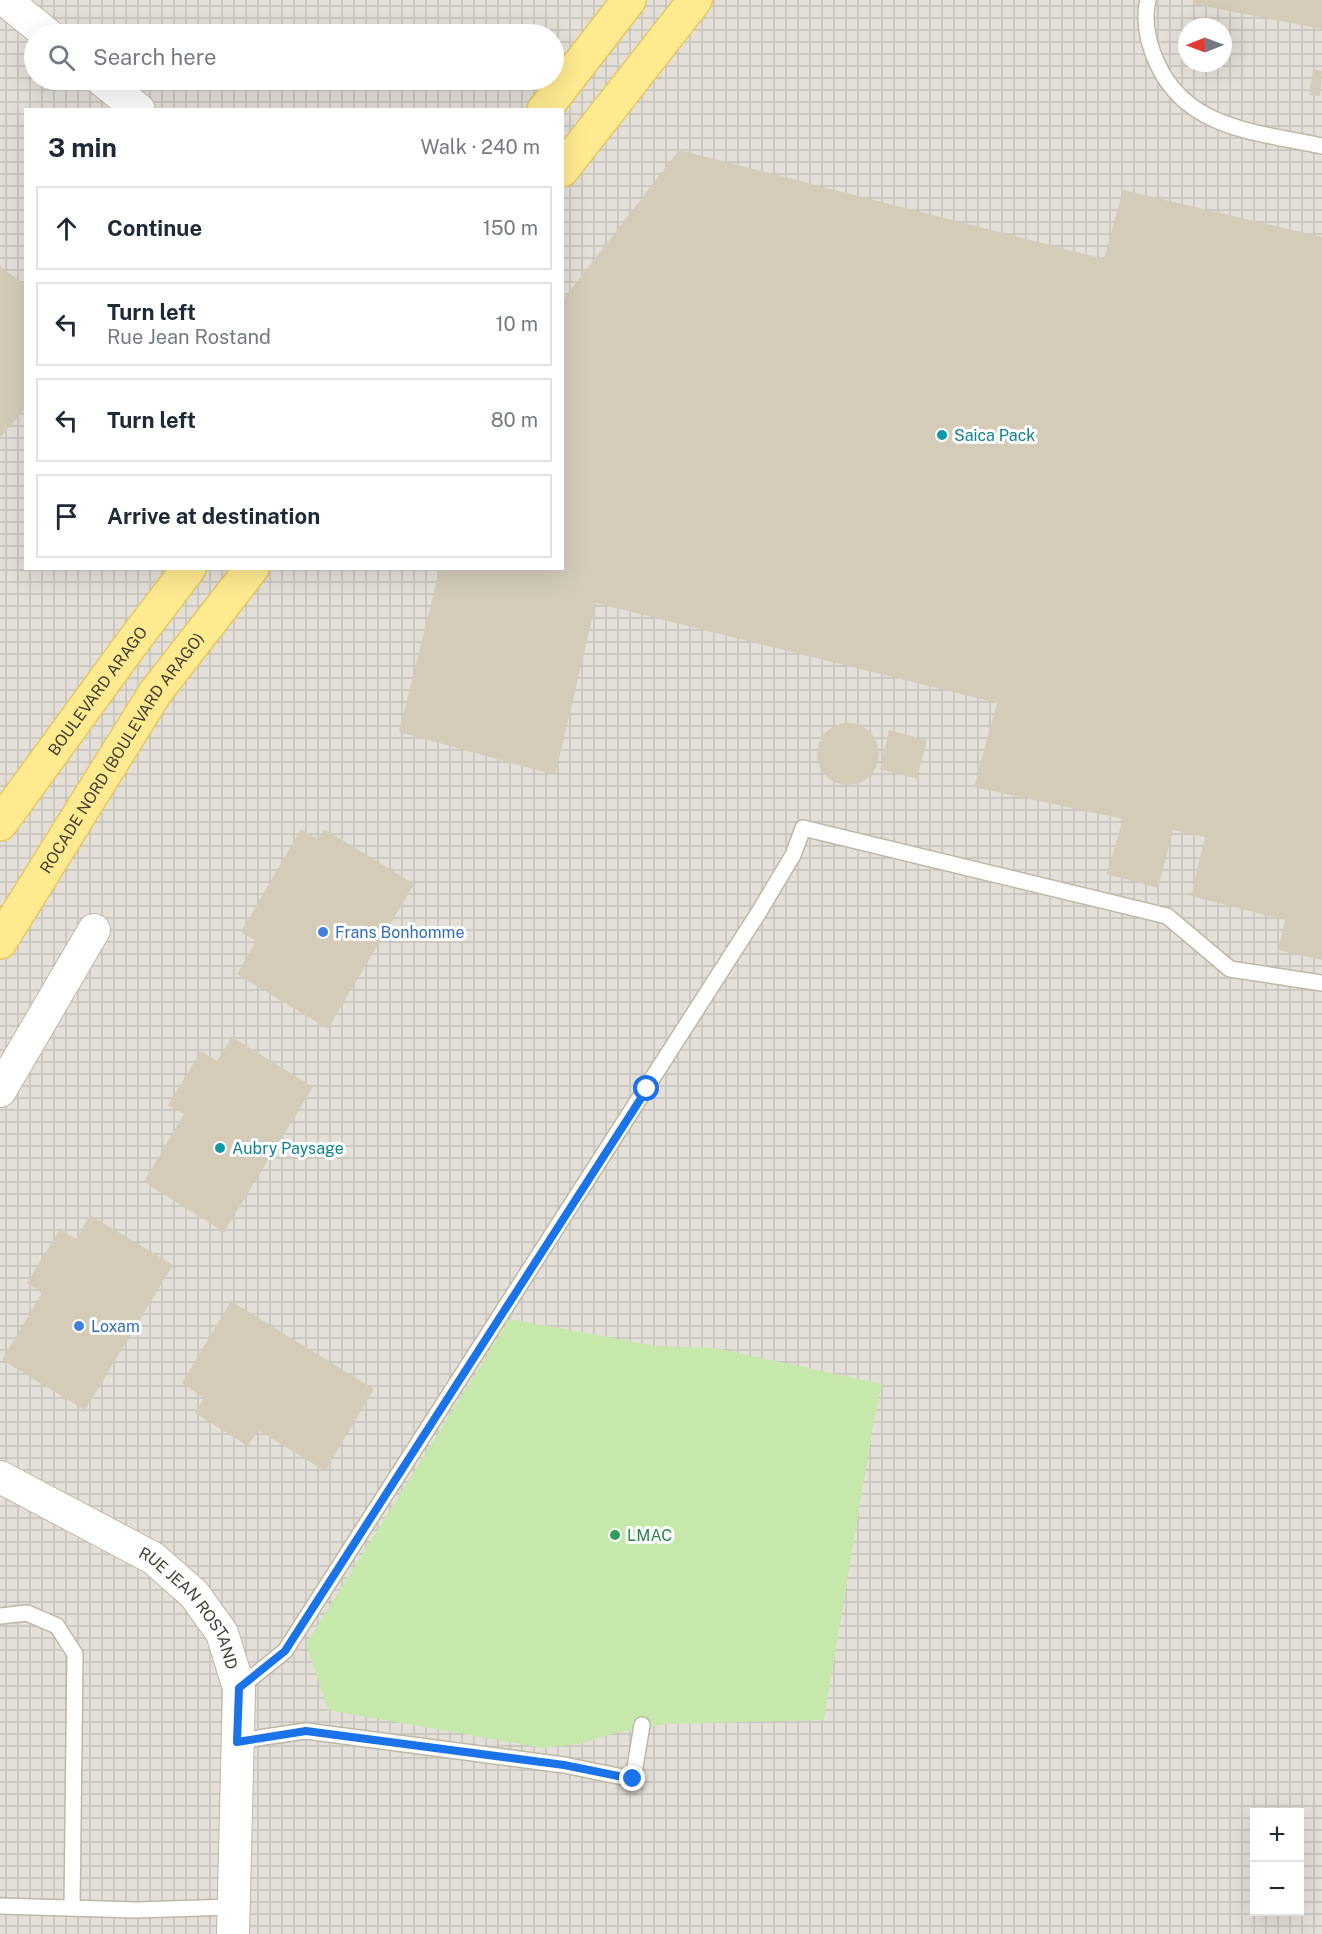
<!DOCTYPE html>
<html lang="en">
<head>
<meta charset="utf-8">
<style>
	body { margin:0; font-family:"Public Sans",sans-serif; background:#f2f2f3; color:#1f2937 }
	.controls { position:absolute; right:18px; bottom:18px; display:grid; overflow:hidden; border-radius:0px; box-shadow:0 6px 24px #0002 }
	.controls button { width:54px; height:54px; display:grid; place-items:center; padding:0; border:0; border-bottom:2px solid #e0e1e3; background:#fff; color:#1f2937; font:30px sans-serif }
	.compass { position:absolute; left:1178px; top:18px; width:54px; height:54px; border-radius:50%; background:#fff; box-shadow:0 6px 24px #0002; rotate:269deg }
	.stop { position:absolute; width:18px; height:18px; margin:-14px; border:4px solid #1a73e8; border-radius:50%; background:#fff }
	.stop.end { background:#1a73e8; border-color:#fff; box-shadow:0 2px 6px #0008 }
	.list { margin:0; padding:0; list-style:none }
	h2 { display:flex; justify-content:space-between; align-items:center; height:78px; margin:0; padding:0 24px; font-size:26px }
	h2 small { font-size:20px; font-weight:400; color:#747a83 }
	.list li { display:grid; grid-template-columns:39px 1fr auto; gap:18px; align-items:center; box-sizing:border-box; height:84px; margin:0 12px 12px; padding:0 12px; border:2px solid #e0e1e3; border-radius:0px }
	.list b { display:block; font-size:22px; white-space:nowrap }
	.list p { margin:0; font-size:20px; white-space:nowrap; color:#747a83 }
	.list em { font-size:20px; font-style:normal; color:#747a83 }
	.icon { flex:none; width:33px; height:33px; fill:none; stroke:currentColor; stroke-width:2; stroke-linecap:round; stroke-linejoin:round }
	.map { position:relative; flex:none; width:1322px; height:1934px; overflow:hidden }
	.search { position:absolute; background:#fff; box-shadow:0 6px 24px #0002; left:24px; top:24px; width:540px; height:66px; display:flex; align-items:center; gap:15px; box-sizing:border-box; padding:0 21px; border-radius:33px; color:#747a83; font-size:22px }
	.panel { position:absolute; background:#fff; box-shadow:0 6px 24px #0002; left:24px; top:108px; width:540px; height:462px; border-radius:0px }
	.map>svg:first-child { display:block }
	.industrial { fill:url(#industrial-grid); fill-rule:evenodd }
	.grass { fill:#c7e8ab }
	.building { fill:#d4ccb9 }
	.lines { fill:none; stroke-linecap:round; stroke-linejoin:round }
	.lane-casing { stroke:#beb8a6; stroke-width:18 }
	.street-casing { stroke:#beb8a6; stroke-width:34 }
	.primary-casing { stroke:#e5c95f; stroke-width:36 }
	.lane { stroke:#fff; stroke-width:15 }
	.street { stroke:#fff; stroke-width:32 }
	.primary { stroke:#ffea90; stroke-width:33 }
	.route { stroke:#1a73e8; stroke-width:8 }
	.culture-dot { fill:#0f9aa8; stroke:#fff; stroke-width:2 }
	.shop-dot { fill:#3f7fe0; stroke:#fff; stroke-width:2 }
	.leisure-dot { fill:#2e9e5b; stroke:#fff; stroke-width:2 }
	.labels { text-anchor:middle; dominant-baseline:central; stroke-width:6; stroke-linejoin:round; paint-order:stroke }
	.culture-label { font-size:16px; fill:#0d838f; stroke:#fff; text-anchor:start }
	.street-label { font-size:16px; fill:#443f34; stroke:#fff }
	.shop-label { font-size:16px; fill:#366cbe; stroke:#fff; text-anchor:start }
	.leisure-label { font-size:16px; fill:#27864d; stroke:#fff; text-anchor:start }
</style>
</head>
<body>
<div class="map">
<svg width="1322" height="1934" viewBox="0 0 1322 1934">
	<defs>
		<pattern id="industrial-grid" width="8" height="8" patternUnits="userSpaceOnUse" patternTransform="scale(1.5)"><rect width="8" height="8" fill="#e4e0d9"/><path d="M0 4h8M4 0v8" fill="none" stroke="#c5c1bb"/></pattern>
	</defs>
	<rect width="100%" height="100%" fill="#f2efe4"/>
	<path class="industrial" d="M0 0H1322V1934H0ZM1187 27H1223V63H1187ZM34 34H554V80H34ZM26 110H562V568H26ZM1254 1812H1300V1912H1254Z"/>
	<polygon class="grass" points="510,1319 656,1346 715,1348 882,1384 873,1426 824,1720 665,1724 611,1734 579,1744 542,1748 328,1710 306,1644"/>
	<g class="building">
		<polygon points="1194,0 1322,0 1322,29 1193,4"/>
		<polygon points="1313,69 1322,71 1320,96 1309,95"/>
		<polygon points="679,150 1104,259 1123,190 1322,237 1322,960 1278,950 1285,920 1191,896 1205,837 1173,830 1158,888 1107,874 1123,819 974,787 997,703 596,603 555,775 399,732 440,568 562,568 562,301"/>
		<polygon points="0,266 26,286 26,407 0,438"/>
		<circle cx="848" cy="754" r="31"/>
		<polygon points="889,730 927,740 917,779 880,769"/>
		<polygon points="301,829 318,839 324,829 414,884 328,1029 237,974 256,941 241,932"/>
		<polygon points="232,1037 313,1087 224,1232 144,1182 184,1114 168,1105 201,1051 217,1061"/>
		<polygon points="90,1215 173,1265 85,1410 2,1360 42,1293 27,1283 60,1229 76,1239"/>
		<polygon points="231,1301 374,1389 325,1471 258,1430 248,1446 195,1413 204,1398 182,1383"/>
	</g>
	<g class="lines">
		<g class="lane-casing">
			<g id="lane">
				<path d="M1148 0C1143 21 1148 43 1157 63 1187 130 1258 132 1322 146"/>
				<polyline points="0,1616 27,1613 57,1626 75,1654 72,1908"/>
				<polyline points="239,1688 285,1651 759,912 793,855 803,828 1167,916 1230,969 1322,983"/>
				<polyline points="237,1741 306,1731 564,1765 633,1779 642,1725"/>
				<polyline points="0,1906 136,1910 233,1907"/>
			</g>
		</g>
		<g class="street-casing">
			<g id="street">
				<polyline points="5,0 47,34"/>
				<polyline points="102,80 139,110"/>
				<polyline points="0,1091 94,930"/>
				<path id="s1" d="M0 1477 153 1558 194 1594 222 1633 239 1688 233 1934"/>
			</g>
		</g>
		<g class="primary-casing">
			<g id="primary">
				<polyline points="544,110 629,0"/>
				<polyline points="562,170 695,0"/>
				<path id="s2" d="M0 824 132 643 189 568"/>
				<path id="s3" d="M0 942 155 693 252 568"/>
			</g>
		</g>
		<use href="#lane" class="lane"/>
		<use href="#street" class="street"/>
		<use href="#primary" class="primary"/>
	</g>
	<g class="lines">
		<polyline class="route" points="633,1779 564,1765 306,1731 237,1742 239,1688 285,1651 647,1089"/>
	</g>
	<g class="culture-dot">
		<circle cx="942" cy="435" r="6"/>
		<circle cx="220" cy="1148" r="6"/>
	</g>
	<g class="shop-dot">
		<circle cx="323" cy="932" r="6"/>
		<circle cx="79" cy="1326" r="6"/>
	</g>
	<circle class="leisure-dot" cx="615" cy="1535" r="6"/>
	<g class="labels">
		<g class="culture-label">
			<text x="954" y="435">Saica Pack</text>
			<text x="232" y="1148">Aubry Paysage</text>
		</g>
		<g class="street-label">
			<text stroke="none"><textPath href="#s2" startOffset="165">BOULEVARD ARAGO</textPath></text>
			<text stroke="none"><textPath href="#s3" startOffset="225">ROCADE NORD (BOULEVARD ARAGO)</textPath></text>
			<text stroke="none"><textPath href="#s1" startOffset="236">RUE JEAN ROSTAND</textPath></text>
		</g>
		<g class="shop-label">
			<text x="335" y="932">Frans Bonhomme</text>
			<text x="91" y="1326">Loxam</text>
		</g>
		<g class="leisure-label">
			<text x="627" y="1535">LMAC</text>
		</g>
	</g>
</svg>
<div class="controls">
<button>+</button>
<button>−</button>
</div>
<svg class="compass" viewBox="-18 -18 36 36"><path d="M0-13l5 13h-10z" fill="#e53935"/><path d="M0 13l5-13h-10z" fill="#747a83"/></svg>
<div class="stop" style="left:647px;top:1089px"></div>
<div class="stop end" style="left:633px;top:1779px"></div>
<div class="search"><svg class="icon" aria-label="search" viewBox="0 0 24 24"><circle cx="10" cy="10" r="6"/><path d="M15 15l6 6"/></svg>Search here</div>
<section class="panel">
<h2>3 min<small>Walk · 240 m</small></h2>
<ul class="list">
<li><svg class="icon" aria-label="ahead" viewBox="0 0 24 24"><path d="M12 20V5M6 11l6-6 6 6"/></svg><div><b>Continue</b></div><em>150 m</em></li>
<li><svg class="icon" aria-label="left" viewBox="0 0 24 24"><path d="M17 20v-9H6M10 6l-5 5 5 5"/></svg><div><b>Turn left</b><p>Rue Jean Rostand</p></div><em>10 m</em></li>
<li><svg class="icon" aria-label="left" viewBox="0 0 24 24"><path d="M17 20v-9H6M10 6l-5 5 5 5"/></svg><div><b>Turn left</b></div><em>80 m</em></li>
<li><svg class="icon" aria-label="arrive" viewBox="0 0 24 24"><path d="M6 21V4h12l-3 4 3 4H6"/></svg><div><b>Arrive at destination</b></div></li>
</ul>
</section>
</div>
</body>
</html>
